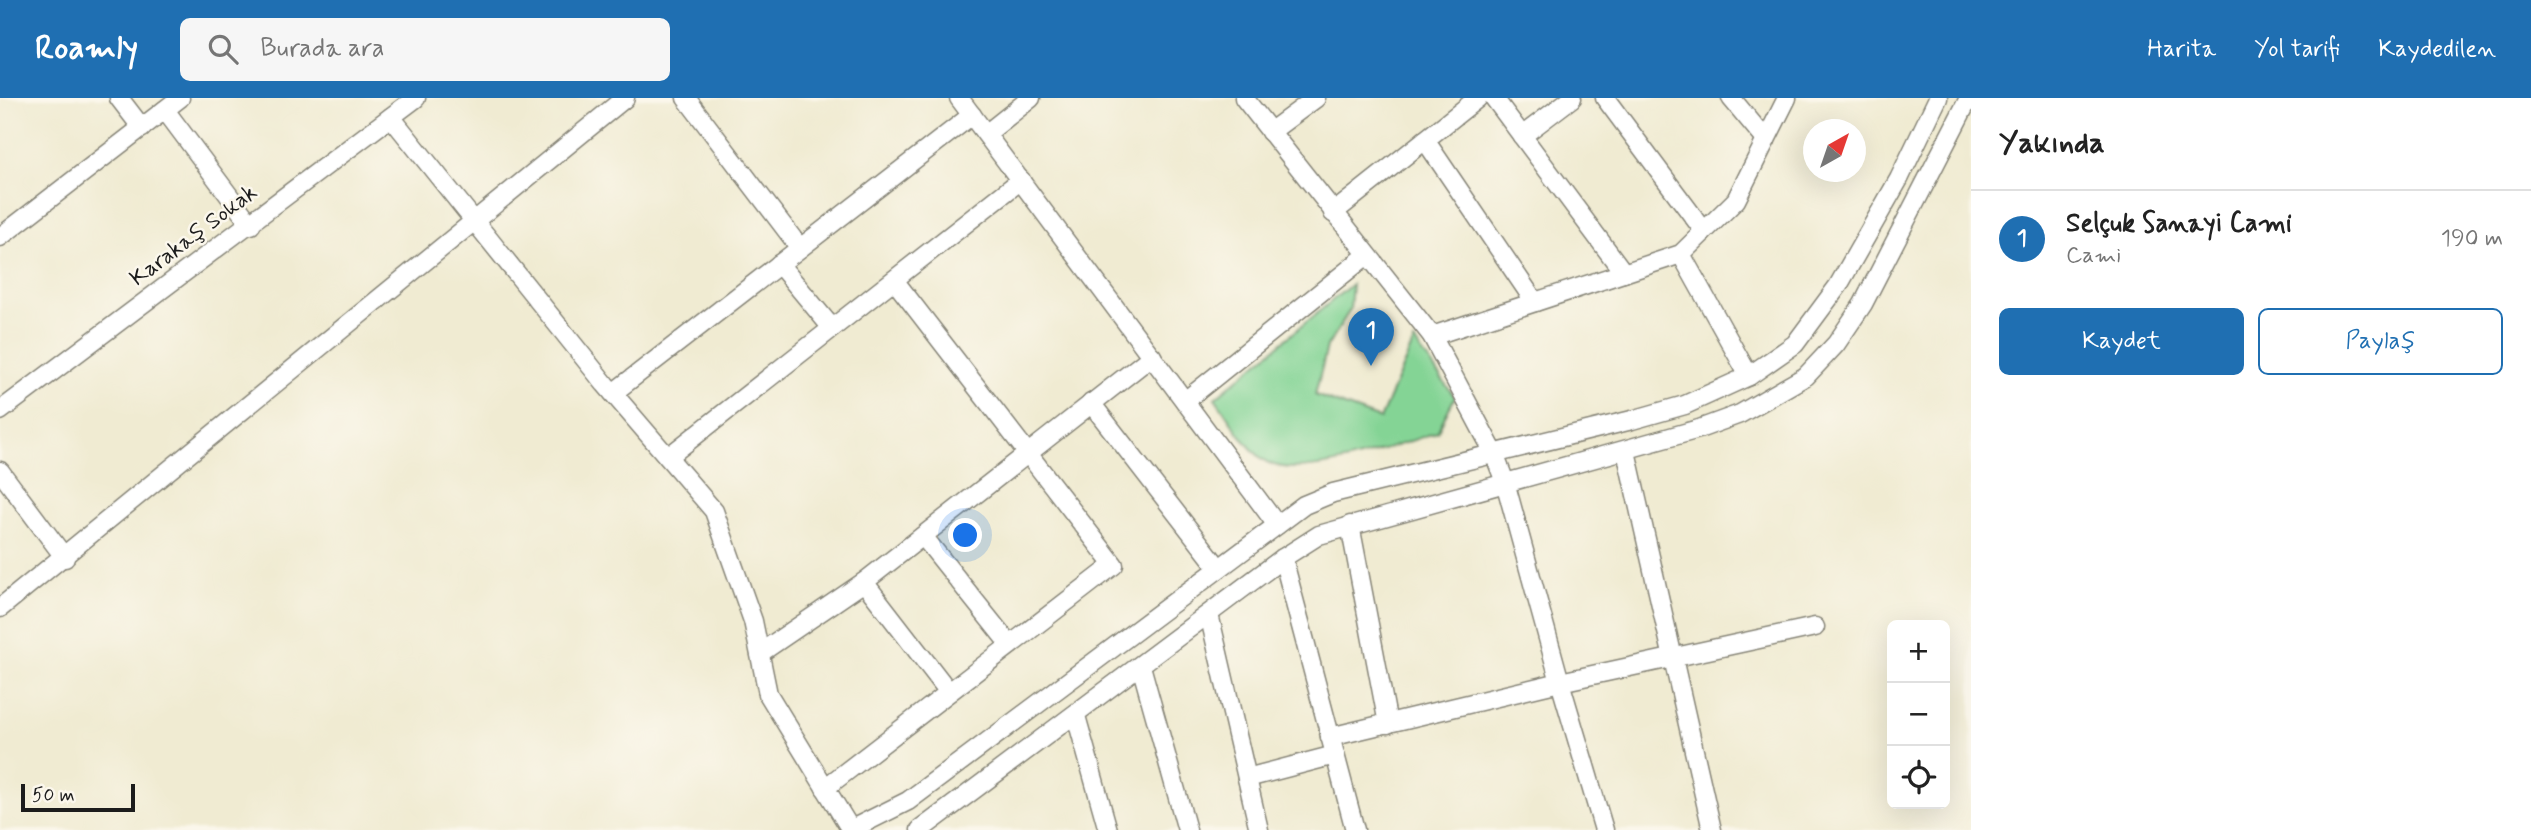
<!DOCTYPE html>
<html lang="tr">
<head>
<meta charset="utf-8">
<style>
	body { margin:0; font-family:Mynerve,sans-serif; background:#f6f6f6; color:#222 }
	.controls { position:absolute; right:21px; bottom:21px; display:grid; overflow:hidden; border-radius:10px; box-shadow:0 7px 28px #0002 }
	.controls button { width:63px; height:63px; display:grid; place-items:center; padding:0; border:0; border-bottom:2px solid #e0e0e0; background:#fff; color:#222; font:35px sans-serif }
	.compass { position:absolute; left:1803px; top:21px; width:63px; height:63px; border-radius:50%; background:#fff; box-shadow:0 7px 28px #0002; rotate:40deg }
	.scale { position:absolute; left:21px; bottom:18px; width:114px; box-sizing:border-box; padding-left:7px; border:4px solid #1c1c1c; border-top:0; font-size:19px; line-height:24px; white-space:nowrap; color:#1c1c1c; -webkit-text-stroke:5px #fbf7ec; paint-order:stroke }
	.you { position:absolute; left:966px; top:438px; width:24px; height:24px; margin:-18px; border:5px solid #fff; border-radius:50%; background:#1a73e8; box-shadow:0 0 0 10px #1a73e833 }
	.badge { display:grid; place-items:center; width:46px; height:46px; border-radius:50%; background:#1f6fb2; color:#fff; font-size:23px; font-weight:700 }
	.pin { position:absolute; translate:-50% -58px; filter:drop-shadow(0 2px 4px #0008) }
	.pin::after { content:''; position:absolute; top:37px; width:24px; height:21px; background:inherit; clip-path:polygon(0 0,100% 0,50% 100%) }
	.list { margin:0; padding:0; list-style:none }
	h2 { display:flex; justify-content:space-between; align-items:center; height:91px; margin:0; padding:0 28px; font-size:30px }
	h2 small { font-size:23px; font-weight:400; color:#767676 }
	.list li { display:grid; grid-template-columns:46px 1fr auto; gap:21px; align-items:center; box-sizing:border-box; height:98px; padding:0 28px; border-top:2px solid #e0e0e0 }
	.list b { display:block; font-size:26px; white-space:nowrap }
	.list p { margin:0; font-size:23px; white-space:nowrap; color:#767676 }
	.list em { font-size:23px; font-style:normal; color:#767676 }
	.actions { display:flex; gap:14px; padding:21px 28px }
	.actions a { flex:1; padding:16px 0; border:2px solid #1f6fb2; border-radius:10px; text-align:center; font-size:24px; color:#1f6fb2 }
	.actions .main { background:#1f6fb2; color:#fff }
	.icon { flex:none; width:38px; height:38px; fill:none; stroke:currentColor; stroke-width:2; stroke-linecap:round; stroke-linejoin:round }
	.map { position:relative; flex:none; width:1971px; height:732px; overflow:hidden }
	header { display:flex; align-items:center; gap:42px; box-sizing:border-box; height:98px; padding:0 35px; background:#1f6fb2; color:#fff }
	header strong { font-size:33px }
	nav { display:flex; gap:38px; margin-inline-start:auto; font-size:24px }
	.search { width:490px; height:63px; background:#f6f6f6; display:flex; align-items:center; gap:18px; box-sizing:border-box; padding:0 24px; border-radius:10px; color:#767676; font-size:26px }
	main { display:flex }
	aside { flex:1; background:#fff }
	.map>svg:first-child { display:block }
	.green { fill:#84d495; stroke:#507858; stroke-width:2 }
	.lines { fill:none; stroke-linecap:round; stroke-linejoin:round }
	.minor-casing { stroke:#868477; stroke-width:21 }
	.minor { stroke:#fff; stroke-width:18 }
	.labels { text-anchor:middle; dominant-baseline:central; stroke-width:5; stroke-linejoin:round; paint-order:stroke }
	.street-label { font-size:23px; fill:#1c1c1c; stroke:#fbf7ec }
</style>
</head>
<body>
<header>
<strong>Roamly</strong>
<div class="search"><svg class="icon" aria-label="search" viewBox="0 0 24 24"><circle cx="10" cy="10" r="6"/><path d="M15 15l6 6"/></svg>Burada ara</div>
<nav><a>Harita</a><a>Yol tarifi</a><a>Kaydedilen</a></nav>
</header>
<main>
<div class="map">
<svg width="1971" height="732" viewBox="0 0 1971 732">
	<rect width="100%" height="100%" fill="#fbf7ec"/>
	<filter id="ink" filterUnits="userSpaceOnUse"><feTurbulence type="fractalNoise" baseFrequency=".0143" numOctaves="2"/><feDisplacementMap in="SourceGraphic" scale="14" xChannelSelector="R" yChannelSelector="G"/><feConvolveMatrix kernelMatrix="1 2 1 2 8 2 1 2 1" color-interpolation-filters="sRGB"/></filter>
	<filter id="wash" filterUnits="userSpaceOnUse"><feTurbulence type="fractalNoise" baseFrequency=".00686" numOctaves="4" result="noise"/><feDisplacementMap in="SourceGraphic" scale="28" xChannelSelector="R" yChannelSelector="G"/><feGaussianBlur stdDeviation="1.57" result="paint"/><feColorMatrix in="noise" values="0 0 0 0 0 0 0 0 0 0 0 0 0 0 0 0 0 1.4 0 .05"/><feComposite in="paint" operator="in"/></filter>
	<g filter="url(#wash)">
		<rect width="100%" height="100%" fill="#f0ebd2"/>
		<path class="green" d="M1352 186 1350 212 1327 249 1315 297 1380 321 1414 243 1455 299 1437 334C1400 346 1293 389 1261 360 1243 345 1229 319 1215 300Z"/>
	</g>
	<g filter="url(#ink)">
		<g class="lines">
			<g class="minor-casing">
				<g id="minor">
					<polyline points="119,0 142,30"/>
					<polyline points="686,0 800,150"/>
					<polyline points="959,0 1277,427"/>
					<polyline points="1244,0 1432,238 1493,353 1505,384 1560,584 1815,529"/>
					<polyline points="1494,0 1624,175"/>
					<polyline points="1605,0 1704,133"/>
					<polyline points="1731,0 1766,42"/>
					<polyline points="165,12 251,127"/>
					<polyline points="391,19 605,286 714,413 753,523 768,596 851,732"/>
					<polyline points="1270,34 1316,0"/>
					<polyline points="986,36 1031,0"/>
					<polyline points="1522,38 1572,0"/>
					<polyline points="1425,42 1535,204"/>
					<polyline points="1333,115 1478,0"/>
					<polyline points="0,139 180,0"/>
					<polyline points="1681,156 1749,278"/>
					<polyline points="779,166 832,230"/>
					<polyline points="1432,238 1681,156 1736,102 1787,0"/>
					<polyline points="613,295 972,17"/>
					<polyline points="1185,303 1367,157"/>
					<polyline points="1091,305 1218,469"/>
					<polyline points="0,313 416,0"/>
					<polyline points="1626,353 1712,732"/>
					<polyline points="668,359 1021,82"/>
					<polyline points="0,373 65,460"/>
					<polyline points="1350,427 1388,626"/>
					<polyline points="923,438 1010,547"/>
					<polyline points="1283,460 1355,732"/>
					<polyline points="864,484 949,594"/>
					<polyline points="0,510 625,0"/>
					<polyline points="1209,516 1259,732"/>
					<polyline points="760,555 864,484 1152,258"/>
					<polyline points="1141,568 1187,732"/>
					<polyline points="1076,618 1108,732"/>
					<polyline points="1330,639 1560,584 1604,732"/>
					<polyline points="1247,680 1335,657"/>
					<polyline points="825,690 1114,467 894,182"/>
					<polyline points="850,732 908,703 1304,407 1333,395 1632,322 1685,307 1749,278 1795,246 1838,188 1899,81 1938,0"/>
					<polyline points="920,732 1283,460 1319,437 1699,331 1740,316 1806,278 1836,246 1863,206 1969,0"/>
				</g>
			</g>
			<use href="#minor" class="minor"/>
		</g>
	</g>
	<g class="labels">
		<g class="street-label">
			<text transform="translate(194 138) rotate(-37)">Karakaş Sokak</text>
		</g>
	</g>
</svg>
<div class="controls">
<button>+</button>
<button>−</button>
<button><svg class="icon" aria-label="locate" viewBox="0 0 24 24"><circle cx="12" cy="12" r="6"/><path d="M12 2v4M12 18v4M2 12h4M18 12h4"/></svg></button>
</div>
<svg class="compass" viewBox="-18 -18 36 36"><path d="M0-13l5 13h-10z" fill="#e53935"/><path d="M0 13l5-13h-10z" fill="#767676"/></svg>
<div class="scale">50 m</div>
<div class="you"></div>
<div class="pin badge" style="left:1371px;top:268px">1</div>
</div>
<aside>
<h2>Yakında<small></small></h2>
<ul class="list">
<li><span class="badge">1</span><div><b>Selçuk Sanayi Cami</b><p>Cami</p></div><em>190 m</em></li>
</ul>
<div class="actions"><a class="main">Kaydet</a><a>Paylaş</a></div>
</aside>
</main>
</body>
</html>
